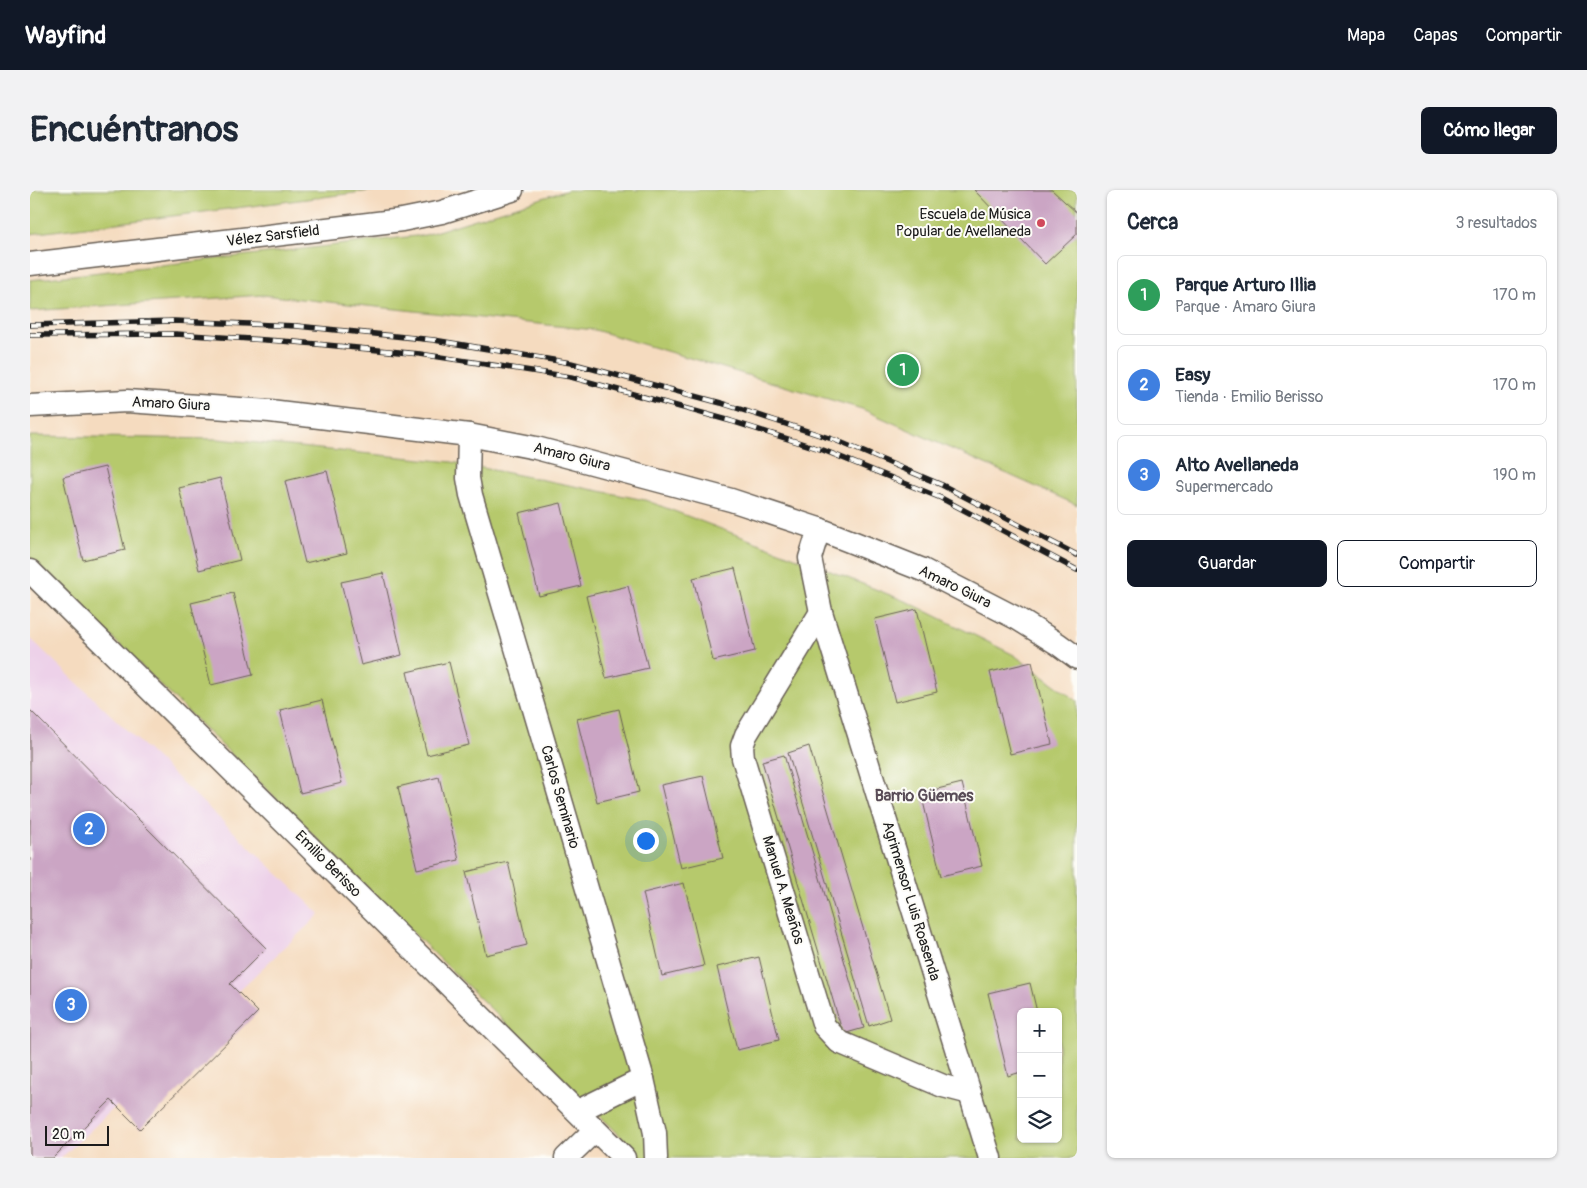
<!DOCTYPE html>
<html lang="es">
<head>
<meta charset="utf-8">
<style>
	body { margin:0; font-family:Pangolin,sans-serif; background:#f2f2f3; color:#1f2937 }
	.controls { position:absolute; right:15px; bottom:15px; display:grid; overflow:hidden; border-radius:8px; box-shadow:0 1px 4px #0004 }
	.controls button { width:45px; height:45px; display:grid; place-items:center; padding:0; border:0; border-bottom:1px solid #e0e1e3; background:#fff; color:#1f2937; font:25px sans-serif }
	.scale { position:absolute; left:15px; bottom:12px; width:64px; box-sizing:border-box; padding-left:5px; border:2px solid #1c1c1c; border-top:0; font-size:14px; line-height:18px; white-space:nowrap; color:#1c1c1c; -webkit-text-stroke:4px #fdfcf7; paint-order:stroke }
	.you { position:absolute; left:615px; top:650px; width:18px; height:18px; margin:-12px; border:4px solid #fff; border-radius:50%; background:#1a73e8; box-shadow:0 0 0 8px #1a73e833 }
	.badge { display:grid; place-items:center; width:32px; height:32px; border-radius:50%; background:#111827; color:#fff; font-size:16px; font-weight:700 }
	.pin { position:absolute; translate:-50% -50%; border:2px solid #fff; box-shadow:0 1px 5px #0006 }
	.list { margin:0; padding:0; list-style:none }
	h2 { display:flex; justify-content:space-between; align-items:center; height:65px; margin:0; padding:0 20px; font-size:21px }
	h2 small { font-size:16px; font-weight:400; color:#747a83 }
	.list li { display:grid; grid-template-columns:32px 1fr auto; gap:15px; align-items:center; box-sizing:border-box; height:80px; margin:0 10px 10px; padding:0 10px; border:1px solid #e0e1e3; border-radius:8px }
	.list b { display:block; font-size:19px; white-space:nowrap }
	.list p { margin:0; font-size:16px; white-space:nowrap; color:#747a83 }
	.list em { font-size:16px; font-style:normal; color:#747a83 }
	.actions { display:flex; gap:10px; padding:15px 20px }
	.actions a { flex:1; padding:11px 0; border:1px solid #111827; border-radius:8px; text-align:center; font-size:18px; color:#111827 }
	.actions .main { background:#111827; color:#fff }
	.icon { flex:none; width:28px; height:28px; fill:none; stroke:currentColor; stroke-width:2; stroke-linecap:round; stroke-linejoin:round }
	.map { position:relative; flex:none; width:1047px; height:968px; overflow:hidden; border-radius:8px }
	header { display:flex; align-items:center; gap:30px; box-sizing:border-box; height:70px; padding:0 25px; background:#111827; color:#fff }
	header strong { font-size:24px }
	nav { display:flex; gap:28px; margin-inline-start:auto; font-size:18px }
	.intro { display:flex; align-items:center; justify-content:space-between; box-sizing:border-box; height:120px; padding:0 30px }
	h1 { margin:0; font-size:35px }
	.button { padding:12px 22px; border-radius:8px; background:#111827; color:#fff; font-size:18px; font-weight:700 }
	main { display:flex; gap:30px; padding:0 30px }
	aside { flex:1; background:#fff; border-radius:8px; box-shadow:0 1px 4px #0004 }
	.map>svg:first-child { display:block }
	.built { fill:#edd1e9 }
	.green { fill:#b6c96c; stroke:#697244; fill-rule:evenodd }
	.building { fill:#cba5c4 }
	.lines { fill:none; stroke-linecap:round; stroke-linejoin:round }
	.minor-casing { stroke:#685f55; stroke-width:25 }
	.minor { stroke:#fff; stroke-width:22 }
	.rail-casing { stroke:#1c1c1c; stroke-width:5.5 }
	.rail { stroke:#fdfcf7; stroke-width:4; stroke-dasharray:11; stroke-linecap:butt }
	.poi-dot { fill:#d1495b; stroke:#fdfcf7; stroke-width:2 }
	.labels { text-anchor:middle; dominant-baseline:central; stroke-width:4; stroke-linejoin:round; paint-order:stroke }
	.poi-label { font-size:15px; fill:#1c1c1c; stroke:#fdfcf7; text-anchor:end }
	.street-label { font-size:15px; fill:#1c1c1c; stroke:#fdfcf7 }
	.neighbourhood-label { font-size:16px; font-weight:bold; fill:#594c57; stroke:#fdfcf7 }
</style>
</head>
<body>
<header>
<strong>Wayfind</strong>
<nav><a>Mapa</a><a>Capas</a><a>Compartir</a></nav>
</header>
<div class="intro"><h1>Encuéntranos</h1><a class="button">Cómo llegar</a></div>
<main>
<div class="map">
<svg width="1047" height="968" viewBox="0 0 1047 968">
	<rect width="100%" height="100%" fill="#fdfcf7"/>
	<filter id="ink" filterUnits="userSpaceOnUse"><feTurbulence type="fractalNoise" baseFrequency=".02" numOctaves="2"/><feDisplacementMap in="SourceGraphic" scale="10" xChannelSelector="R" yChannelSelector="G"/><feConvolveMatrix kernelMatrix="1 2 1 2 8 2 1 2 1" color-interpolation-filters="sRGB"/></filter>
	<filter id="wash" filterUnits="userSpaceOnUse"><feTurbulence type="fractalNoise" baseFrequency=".0096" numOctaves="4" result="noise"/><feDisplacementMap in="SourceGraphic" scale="20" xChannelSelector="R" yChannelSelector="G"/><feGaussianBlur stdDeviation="1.12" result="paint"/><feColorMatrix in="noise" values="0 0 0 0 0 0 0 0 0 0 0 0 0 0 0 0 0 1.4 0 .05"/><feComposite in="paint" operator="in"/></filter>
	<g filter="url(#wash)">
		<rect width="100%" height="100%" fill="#f5dbbf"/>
		<polygon class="built" points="0,448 290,724 31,968 0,968"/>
		<g class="green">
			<polygon points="0,0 348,0 0,44"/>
			<polygon points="538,0 1047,0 1047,315 832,219 565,140 233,105 0,121 0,90 395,45"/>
			<path d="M0 246 188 249 422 272 615 310 778 372 880 413 984 465 1047 511V968H613L0 367ZM991 822H1028V949H991Z"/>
		</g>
		<g id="blocks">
			<g class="building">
				<polygon points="944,0 1022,0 1047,23 1047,44 1015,74"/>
				<polygon points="75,277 95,360 53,370 33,287"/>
				<polygon points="297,281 317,363 275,373 255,291"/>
				<polygon points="190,288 210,370 169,380 149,298"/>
				<polygon points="531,313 551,396 509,406 489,323"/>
				<polygon points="705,378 725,461 683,471 663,388"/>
				<polygon points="353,383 372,465 331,475 311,392"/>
				<polygon points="598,396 618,478 576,488 556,406"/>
				<polygon points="203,403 223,485 181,495 161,413"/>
				<polygon points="887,419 907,502 865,512 845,429"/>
				<polygon points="419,472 439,555 397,565 377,482"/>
				<polygon points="1002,472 1022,554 980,564 960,482"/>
				<polygon points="292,510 312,593 270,603 250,520"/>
				<polygon points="589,519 609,602 567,612 547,529"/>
				<polygon points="0,520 236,758 200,794 228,822 110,939 81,910 23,968 0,968"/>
				<polygon points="779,556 860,829 839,836 758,563"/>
				<polygon points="754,565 834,838 813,844 732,571"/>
				<polygon points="673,586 693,668 651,678 631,595"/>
				<polygon points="409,587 429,670 387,679 368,597"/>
				<polygon points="932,593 952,676 911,686 891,603"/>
				<polygon points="478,672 497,755 456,765 436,682"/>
				<polygon points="654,693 674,776 632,786 613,703"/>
				<polygon points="729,767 749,850 707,860 687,777"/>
				<polygon points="1000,793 1007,822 991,822 991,882 978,886 958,803"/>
			</g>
		</g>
	</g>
	<g filter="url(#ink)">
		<use href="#blocks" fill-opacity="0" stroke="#685f55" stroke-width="1"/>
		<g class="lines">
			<g class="minor-casing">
				<g id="minor">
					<polyline points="0,74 372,30 412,22 482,0"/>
					<polyline points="0,216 97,211 240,221 439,245 506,258 701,310 789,339 893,380 988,429 1028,454 1047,468"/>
					<polyline points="439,245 438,288 441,305 613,889 625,943 626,968"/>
					<polyline points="789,339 780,368 791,422 960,968"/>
					<polyline points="0,381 594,968"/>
					<polyline points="791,422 716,545 712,556 713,568 794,836 809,852 913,896 940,903"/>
					<polyline points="548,921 613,889"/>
					<polyline points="536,968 565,940"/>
				</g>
			</g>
			<use href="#minor" class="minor"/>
			<g class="rail-casing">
				<g id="rail">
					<polyline points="0,135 144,131 267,136 404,150 541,173 691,213 805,250 912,295 1047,365"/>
					<polyline points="0,145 146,144 265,152 390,164 541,187 701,231 793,260 911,308 1047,380"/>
				</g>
			</g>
			<use href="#rail" class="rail"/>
		</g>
	</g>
	<circle class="poi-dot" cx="1011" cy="33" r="5"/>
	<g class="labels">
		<g class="poi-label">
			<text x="1001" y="24">Escuela de Música<tspan x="1001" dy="17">Popular de Avellaneda</tspan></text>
		</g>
		<g class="street-label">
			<text transform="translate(243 46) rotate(-7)">Vélez Sarsfield</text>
			<text transform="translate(141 214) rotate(3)">Amaro Giura</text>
			<text transform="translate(542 267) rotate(14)">Amaro Giura</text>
			<text transform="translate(925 397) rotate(26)">Amaro Giura</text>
			<text transform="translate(530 607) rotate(74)">Carlos Seminario</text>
			<text transform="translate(298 674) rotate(45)">Emilio Berisso</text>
			<text transform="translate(753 700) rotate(73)">Manuel A. Meaños</text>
			<text transform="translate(881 711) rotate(73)">Agrimensor Luis Roasenda</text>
		</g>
		<g class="neighbourhood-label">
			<text x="894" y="606">Barrio Güemes</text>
		</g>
	</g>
</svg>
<div class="controls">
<button>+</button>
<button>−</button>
<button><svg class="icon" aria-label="layers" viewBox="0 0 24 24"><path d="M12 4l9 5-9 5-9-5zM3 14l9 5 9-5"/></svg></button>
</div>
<div class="scale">20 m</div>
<div class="you"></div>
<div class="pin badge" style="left:873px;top:180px;background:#2e9e5b">1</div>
<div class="pin badge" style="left:59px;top:639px;background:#3f7fe0">2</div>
<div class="pin badge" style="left:41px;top:815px;background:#3f7fe0">3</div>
</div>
<aside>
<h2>Cerca<small>3 resultados</small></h2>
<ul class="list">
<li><span class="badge" style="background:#2e9e5b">1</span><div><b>Parque Arturo Illia</b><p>Parque · Amaro Giura</p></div><em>170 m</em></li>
<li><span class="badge" style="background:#3f7fe0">2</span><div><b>Easy</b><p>Tienda · Emilio Berisso</p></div><em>170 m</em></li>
<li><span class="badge" style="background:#3f7fe0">3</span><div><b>Alto Avellaneda</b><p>Supermercado</p></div><em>190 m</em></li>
</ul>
<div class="actions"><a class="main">Guardar</a><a>Compartir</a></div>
</aside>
</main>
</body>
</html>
